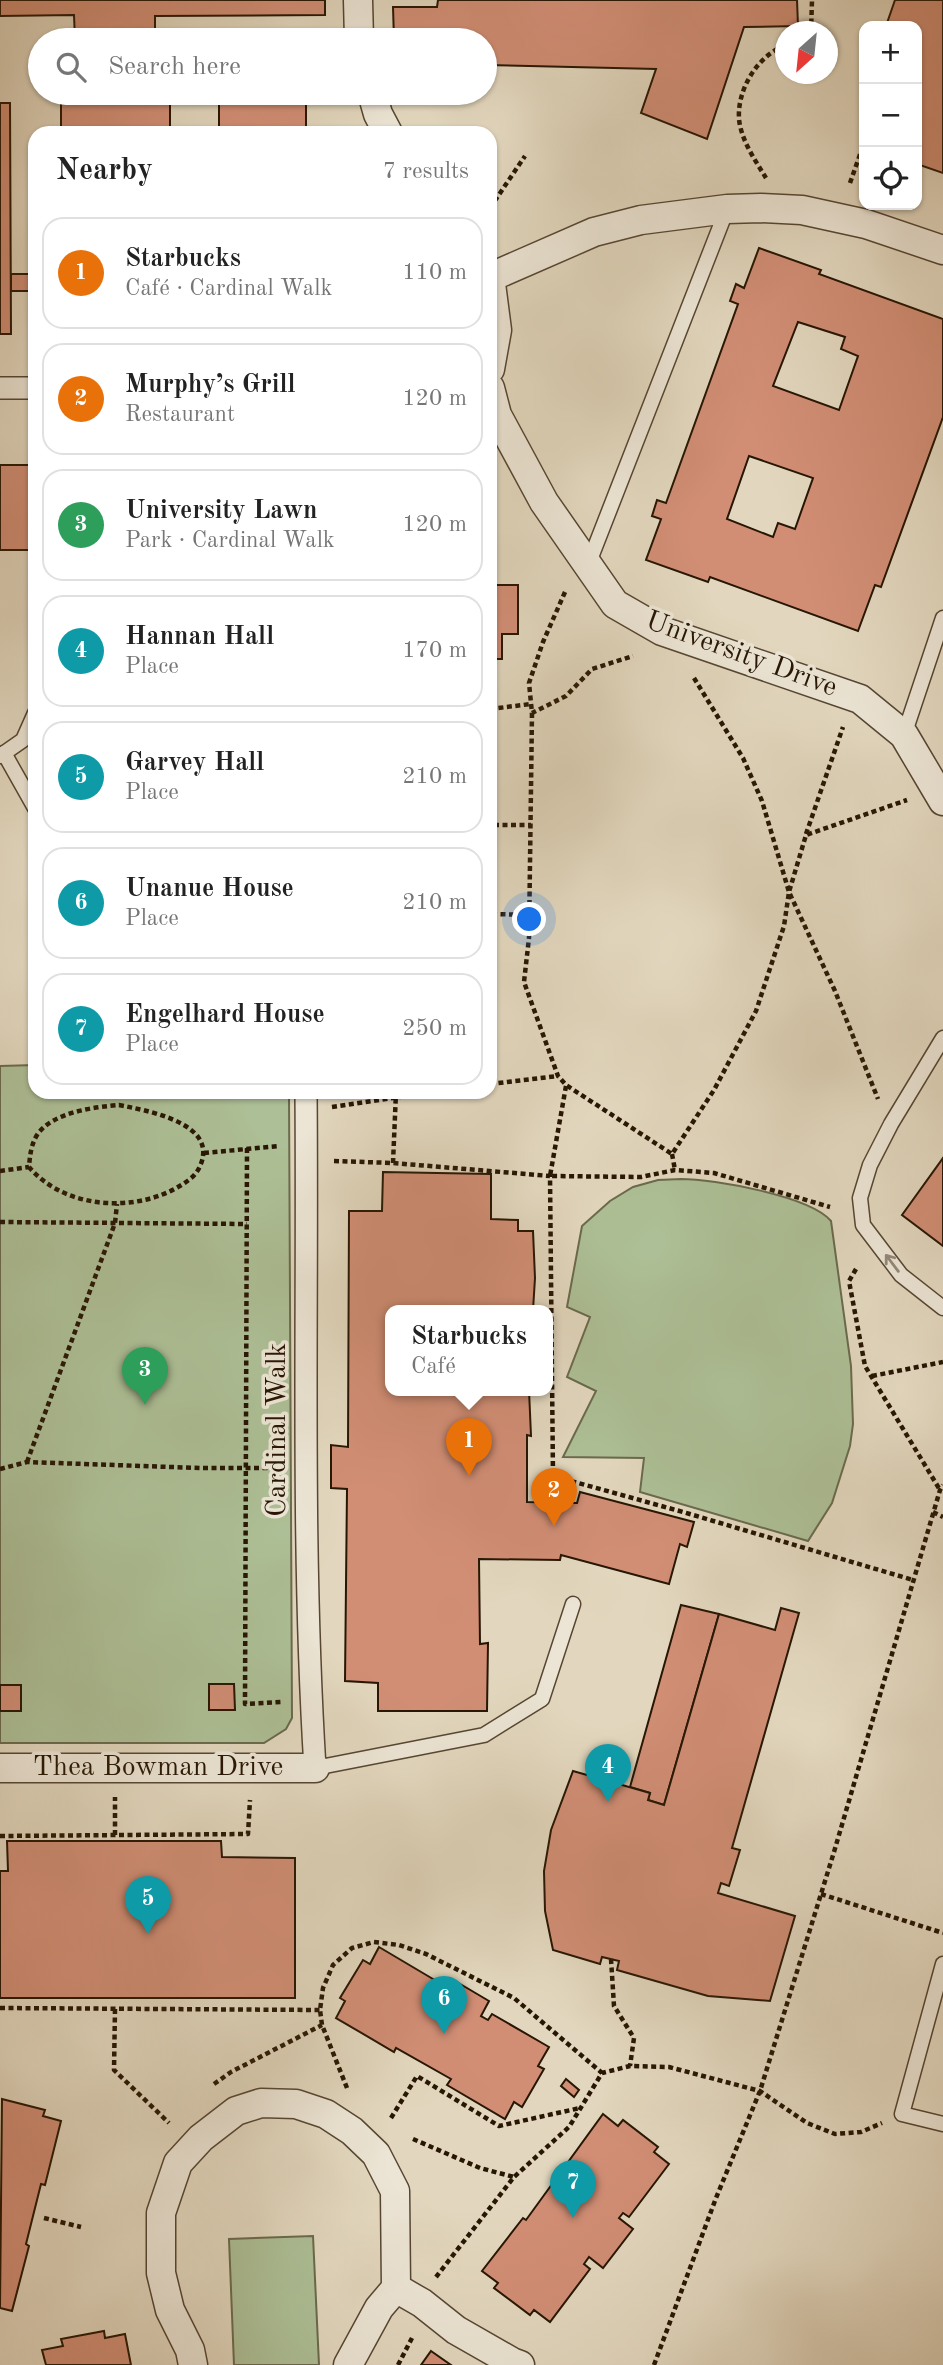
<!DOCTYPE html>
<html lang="en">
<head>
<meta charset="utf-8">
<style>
	body { margin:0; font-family:"Old Standard TT",serif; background:#f2f2f2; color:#222 }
	.controls { position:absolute; right:21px; top:21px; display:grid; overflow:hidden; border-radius:14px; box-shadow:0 2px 5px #0004 }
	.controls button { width:63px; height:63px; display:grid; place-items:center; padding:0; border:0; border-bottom:2px solid #e0e0e0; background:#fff; color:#222; font:35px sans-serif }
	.compass { position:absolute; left:775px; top:21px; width:63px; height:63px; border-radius:50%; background:#fff; box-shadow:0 2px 5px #0004; rotate:207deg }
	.you { position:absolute; left:530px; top:920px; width:24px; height:24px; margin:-18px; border:5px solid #fff; border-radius:50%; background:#1a73e8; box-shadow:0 0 0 10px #1a73e833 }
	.badge { display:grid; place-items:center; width:46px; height:46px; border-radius:50%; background:#8f2418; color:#fff; font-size:23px; font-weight:700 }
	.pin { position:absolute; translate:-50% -58px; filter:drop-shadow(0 2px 4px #0008) }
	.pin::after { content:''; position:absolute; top:37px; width:24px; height:21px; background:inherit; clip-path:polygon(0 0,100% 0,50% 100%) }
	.popup { position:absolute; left:385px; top:1305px; width:168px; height:91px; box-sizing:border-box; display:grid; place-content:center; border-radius:14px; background:#fff; filter:drop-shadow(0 2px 5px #0005); font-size:23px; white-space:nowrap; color:#767676 }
	.popup b { font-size:26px; color:#222 }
	.popup::after { content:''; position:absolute; left:50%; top:100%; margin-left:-14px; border:14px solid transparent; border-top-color:#fff }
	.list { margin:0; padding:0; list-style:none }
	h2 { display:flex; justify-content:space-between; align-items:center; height:91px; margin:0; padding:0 28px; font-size:30px }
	h2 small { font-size:23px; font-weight:400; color:#767676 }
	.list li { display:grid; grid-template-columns:46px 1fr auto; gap:21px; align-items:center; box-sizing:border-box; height:112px; margin:0 14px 14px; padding:0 14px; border:2px solid #e0e0e0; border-radius:21px }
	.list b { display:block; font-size:26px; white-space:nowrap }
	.list p { margin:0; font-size:23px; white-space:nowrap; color:#767676 }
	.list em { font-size:23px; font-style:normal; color:#767676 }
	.icon { flex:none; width:38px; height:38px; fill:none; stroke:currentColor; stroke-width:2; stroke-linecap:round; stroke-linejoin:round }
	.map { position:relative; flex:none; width:943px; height:2365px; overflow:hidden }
	.search { position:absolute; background:#fff; box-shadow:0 2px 5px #0004; left:28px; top:28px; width:469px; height:77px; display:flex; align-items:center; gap:18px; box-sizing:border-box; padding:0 24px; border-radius:38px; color:#767676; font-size:26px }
	.panel { position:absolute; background:#fff; box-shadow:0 2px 5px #0004; left:28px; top:126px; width:469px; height:973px; border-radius:21px }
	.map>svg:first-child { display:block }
	.green { fill:#adbf96; stroke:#6a6a4d; stroke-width:2 }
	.building { fill:#d18e75; stroke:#271604; stroke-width:2; fill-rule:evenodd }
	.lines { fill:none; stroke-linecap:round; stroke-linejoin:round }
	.service-casing { stroke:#564632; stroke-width:17 }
	.pedestrian-casing { stroke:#564632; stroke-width:24 }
	.minor-casing { stroke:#564632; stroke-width:31 }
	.path { stroke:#271604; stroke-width:4.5; stroke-dasharray:5 3.5; stroke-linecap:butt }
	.service { stroke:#ece5d5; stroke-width:14 }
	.pedestrian { stroke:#ece5d5; stroke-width:21 }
	.minor { stroke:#ece5d5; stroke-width:28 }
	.oneway { stroke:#938877 }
	.labels { text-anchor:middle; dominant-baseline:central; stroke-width:7; stroke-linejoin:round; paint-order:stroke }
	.street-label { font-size:28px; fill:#271604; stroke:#ece5d5 }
</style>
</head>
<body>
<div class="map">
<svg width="943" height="2365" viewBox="0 0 943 2365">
	<rect width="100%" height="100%" fill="#e2d7be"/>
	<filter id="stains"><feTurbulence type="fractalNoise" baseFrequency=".00286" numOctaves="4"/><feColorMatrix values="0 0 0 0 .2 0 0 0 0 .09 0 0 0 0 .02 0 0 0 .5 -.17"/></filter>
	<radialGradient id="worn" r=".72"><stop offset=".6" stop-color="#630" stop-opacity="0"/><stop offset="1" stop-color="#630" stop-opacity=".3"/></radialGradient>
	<g class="green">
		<polygon points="35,1065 35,1092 289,1092 292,1718 286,1729 264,1743 0,1743 0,1066"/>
		<path d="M681 1179C714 1179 810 1196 831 1221L851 1366 853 1424 850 1446 832 1503 808 1541 640 1492 644 1458 563 1457 596 1391 567 1377 590 1317 567 1307 582 1226 610 1201 633 1187 658 1180Z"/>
		<polygon points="313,2236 319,2365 234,2365 229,2239"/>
	</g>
	<g class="building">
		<polygon points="0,0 325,0 325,15 155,16 155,40 75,40 74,15 0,16"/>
		<polygon points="438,0 797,0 798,26 744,27 707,139 641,113 656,69 485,65 485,40 394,40 393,7 437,7"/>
		<polygon points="895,0 943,0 943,173 917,164 917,26 886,26"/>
		<rect x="61" y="93" width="109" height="40"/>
		<rect x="219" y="102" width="87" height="31"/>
		<polygon points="0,103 10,103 11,334 0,334"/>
		<path d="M759 248 821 270 819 274 943 319V417L881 587 875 585 858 631 710 577 708 582 646 560 661 519 652 516 657 500 666 503 738 304 730 301 736 284 744 288ZM798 322 845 337 841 349 858 356 839 410 773 386ZM749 456 813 478 795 529 778 523 773 537 727 519Z"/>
		<rect x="11" y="274" width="24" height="17"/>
		<rect x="0" y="465" width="35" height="85"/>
		<polygon points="490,585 518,585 518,634 502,634 502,659 490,659"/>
		<polygon points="943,1158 943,1246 902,1215"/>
		<polygon points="383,1172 491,1174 491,1219 518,1220 518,1231 533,1231 535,1278 533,1310 390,1310 390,1390 529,1390 531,1436 527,1435 527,1502 577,1503 580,1492 694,1522 687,1547 680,1544 669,1584 561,1555 560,1560 479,1559 480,1644 488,1643 487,1711 378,1711 378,1683 345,1681 347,1489 331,1488 331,1445 348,1447 349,1211 382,1211"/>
		<polygon points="681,1605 719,1614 664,1805 648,1800 650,1793 630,1787"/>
		<polygon points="781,1608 799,1613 732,1848 740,1850 729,1886 721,1883 718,1893 795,1916 770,2001 708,1996 617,1970 619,1961 602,1957 600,1964 553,1950 545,1911 544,1871 551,1830 573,1771 650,1793 648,1800 664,1805 719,1614 775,1630"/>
		<polygon points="209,1684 234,1684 235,1710 209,1710"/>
		<rect x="0" y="1685" width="21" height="26"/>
		<polygon points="7,1841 221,1841 222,1857 295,1858 295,1998 0,1998 0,1871 8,1871"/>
		<polygon points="379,1947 438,1982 434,1988 441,1992 450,1978 489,2001 481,2016 488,2020 492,2014 549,2047 538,2066 544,2069 522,2107 514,2102 505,2119 447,2085 451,2079 396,2048 394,2052 336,2018 345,2001 340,1998 363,1960 370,1964"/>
		<polygon points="566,2079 579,2090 574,2097 561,2086"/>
		<polygon points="2,2099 45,2110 43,2116 61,2121 45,2185 41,2184 26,2244 29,2246 12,2311 0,2308"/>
		<polygon points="603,2114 618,2126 623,2120 658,2147 654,2152 669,2164 629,2217 623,2213 619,2218 633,2229 603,2268 589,2257 584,2264 590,2269 550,2322 534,2310 530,2315 494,2288 498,2283 482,2271 523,2218 526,2220"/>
		<polygon points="104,2331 105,2338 125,2334 131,2365 46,2365 42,2350 63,2346 61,2339"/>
		<polygon points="431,2351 451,2365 421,2365"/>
	</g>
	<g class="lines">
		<g class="service-casing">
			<g id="service">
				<polyline points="588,565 727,209"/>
				<polyline points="904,735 943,618"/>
				<polyline points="4,753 35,808"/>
				<polyline points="0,756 23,740 35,713"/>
				<polyline points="943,1038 891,1124 870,1165 860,1198 863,1225 901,1275 943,1308"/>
				<polyline points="315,1768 484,1735 542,1699 573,1604"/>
				<polyline points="943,1964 902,2114 943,2124"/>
			</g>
		</g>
		<g class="pedestrian-casing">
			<g id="pedestrian">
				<polyline points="0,388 35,388"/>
				<path d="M306 1092C308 1318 301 1543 315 1768"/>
			</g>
		</g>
		<g class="minor-casing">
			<g id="minor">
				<polyline points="358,0 359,40"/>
				<polyline points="372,93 378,114 388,133"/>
				<polyline points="490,276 497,330 490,369"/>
				<polyline points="491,277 594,232 641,220 727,209 761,208 802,210 866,224 943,250"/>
				<polyline points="490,388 497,415 544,502 615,604 662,631 860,699 904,735 943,801"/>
				<polyline points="0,1768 315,1768"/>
				<polyline points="396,2288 422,2303 456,2330 512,2362 520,2365"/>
				<polyline points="193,2365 190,2350 170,2310 161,2273 161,2213 178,2163 201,2138 236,2111 261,2103 296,2104 326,2114 352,2131 376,2154 395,2191 396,2288 379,2308 348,2365"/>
			</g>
		</g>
		<g class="path">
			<polyline points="811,32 812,0"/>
			<path d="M766 178C755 160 741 140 739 119 737 89 758 55 786 45"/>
			<polyline points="850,183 864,143"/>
			<polyline points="490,208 525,156"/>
			<polyline points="565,592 543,642 529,683 532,713 566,696 592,669 633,656"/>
			<polyline points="694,678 743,758 762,801 789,892 835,991 878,1099"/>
			<polyline points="490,709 531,704"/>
			<polyline points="532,713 529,938 524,982 558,1076 566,1085 672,1154 714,1090 756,1011 784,926 789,892 806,835 907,800"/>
			<polyline points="494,825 531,825"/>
			<polyline points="806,834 843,727"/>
			<polyline points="492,914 529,915"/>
			<polyline points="490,1084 558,1076"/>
			<polyline points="566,1086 550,1176 641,1177 675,1170 714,1173 830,1207"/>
			<path d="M119 1105C144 1110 208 1121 203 1156 202 1164 197 1174 190 1179 145 1214 67 1212 29 1167 30 1155 31 1145 37 1135 52 1112 95 1107 119 1105Z"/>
			<polyline points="332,1107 432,1092"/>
			<polyline points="247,1148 245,1704 282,1702"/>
			<polyline points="204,1153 279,1146"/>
			<polyline points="672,1154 675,1170"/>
			<polyline points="334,1161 393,1163 550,1176 553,1476 683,1512 913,1580"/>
			<polyline points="393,1163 396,1092"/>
			<polyline points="0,1171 29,1167"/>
			<polyline points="0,1222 247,1224"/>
			<polyline points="856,1269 849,1281 865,1366 940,1490"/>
			<polyline points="872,1376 943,1362"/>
			<polyline points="27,1462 115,1223 117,1204"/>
			<polyline points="0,1469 27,1462 200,1468 278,1468"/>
			<polyline points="933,1512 943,1517"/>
			<polyline points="115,1835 115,1797"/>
			<polyline points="0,1836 248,1834 250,1800"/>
			<polyline points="821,1894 943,1933"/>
			<polyline points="611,1959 614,2006 634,2038 630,2066"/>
			<polyline points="0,2008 320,2010"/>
			<polyline points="115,2009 114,2070 169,2123"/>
			<polyline points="214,2084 231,2072 322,2025"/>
			<polyline points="347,2088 322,2025 320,2010 323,1988 333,1965 352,1948 374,1942 399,1945 426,1954 514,1998 602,2073"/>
			<polyline points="391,2118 417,2076 499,2126 580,2108"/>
			<polyline points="413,2139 480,2168 514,2177"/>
			<polyline points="44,2218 81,2227"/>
			<polyline points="436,2277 514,2177 569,2127 602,2073 630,2066 669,2067 760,2091 807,2123 835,2134 861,2132 882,2123"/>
			<polyline points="398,2365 413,2336"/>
			<polyline points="654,2365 716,2198 760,2091 834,1852 940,1490 943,1485"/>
		</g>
		<use href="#service" class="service"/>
		<use href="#pedestrian" class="pedestrian"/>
		<use href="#minor" class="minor"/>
	</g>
	<defs><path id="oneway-shaft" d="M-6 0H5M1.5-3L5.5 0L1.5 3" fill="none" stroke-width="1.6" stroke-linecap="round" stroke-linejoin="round" transform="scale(1.75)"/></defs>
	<use class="oneway" href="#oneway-shaft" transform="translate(892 1263) rotate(-127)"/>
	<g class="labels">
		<g class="street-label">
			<text transform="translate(741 655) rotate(20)">University Drive</text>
			<text transform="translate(278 1430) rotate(-90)">Cardinal Walk</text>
			<text x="158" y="1768">Thea Bowman Drive</text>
		</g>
	</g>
	<rect width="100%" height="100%" filter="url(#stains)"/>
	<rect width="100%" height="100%" fill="url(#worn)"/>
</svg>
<div class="controls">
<button>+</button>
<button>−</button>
<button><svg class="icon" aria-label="locate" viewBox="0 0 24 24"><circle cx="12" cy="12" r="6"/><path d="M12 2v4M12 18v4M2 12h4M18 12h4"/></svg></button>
</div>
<svg class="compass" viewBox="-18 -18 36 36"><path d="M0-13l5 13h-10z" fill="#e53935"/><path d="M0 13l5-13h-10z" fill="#767676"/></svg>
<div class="you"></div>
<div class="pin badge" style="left:469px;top:1476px;background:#e8710a">1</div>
<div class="popup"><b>Starbucks</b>Café</div>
<div class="pin badge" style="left:554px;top:1526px;background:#e8710a">2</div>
<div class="pin badge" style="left:145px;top:1405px;background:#2e9e5b">3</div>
<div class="pin badge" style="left:608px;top:1802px;background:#0f9aa8">4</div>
<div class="pin badge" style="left:148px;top:1934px;background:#0f9aa8">5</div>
<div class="pin badge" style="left:444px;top:2034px;background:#0f9aa8">6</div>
<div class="pin badge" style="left:573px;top:2218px;background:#0f9aa8">7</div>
<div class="search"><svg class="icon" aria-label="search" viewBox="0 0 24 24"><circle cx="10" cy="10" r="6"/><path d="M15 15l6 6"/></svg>Search here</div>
<section class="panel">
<h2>Nearby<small>7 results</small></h2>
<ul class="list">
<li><span class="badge" style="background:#e8710a">1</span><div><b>Starbucks</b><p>Café · Cardinal Walk</p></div><em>110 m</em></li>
<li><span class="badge" style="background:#e8710a">2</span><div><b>Murphy’s Grill</b><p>Restaurant</p></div><em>120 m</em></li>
<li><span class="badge" style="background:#2e9e5b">3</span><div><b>University Lawn</b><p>Park · Cardinal Walk</p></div><em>120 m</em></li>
<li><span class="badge" style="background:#0f9aa8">4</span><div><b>Hannan Hall</b><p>Place</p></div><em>170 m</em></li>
<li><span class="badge" style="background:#0f9aa8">5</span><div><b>Garvey Hall</b><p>Place</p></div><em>210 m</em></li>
<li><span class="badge" style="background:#0f9aa8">6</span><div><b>Unanue House</b><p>Place</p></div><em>210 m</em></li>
<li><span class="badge" style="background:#0f9aa8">7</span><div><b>Engelhard House</b><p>Place</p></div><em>250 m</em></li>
</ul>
</section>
</div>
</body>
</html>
